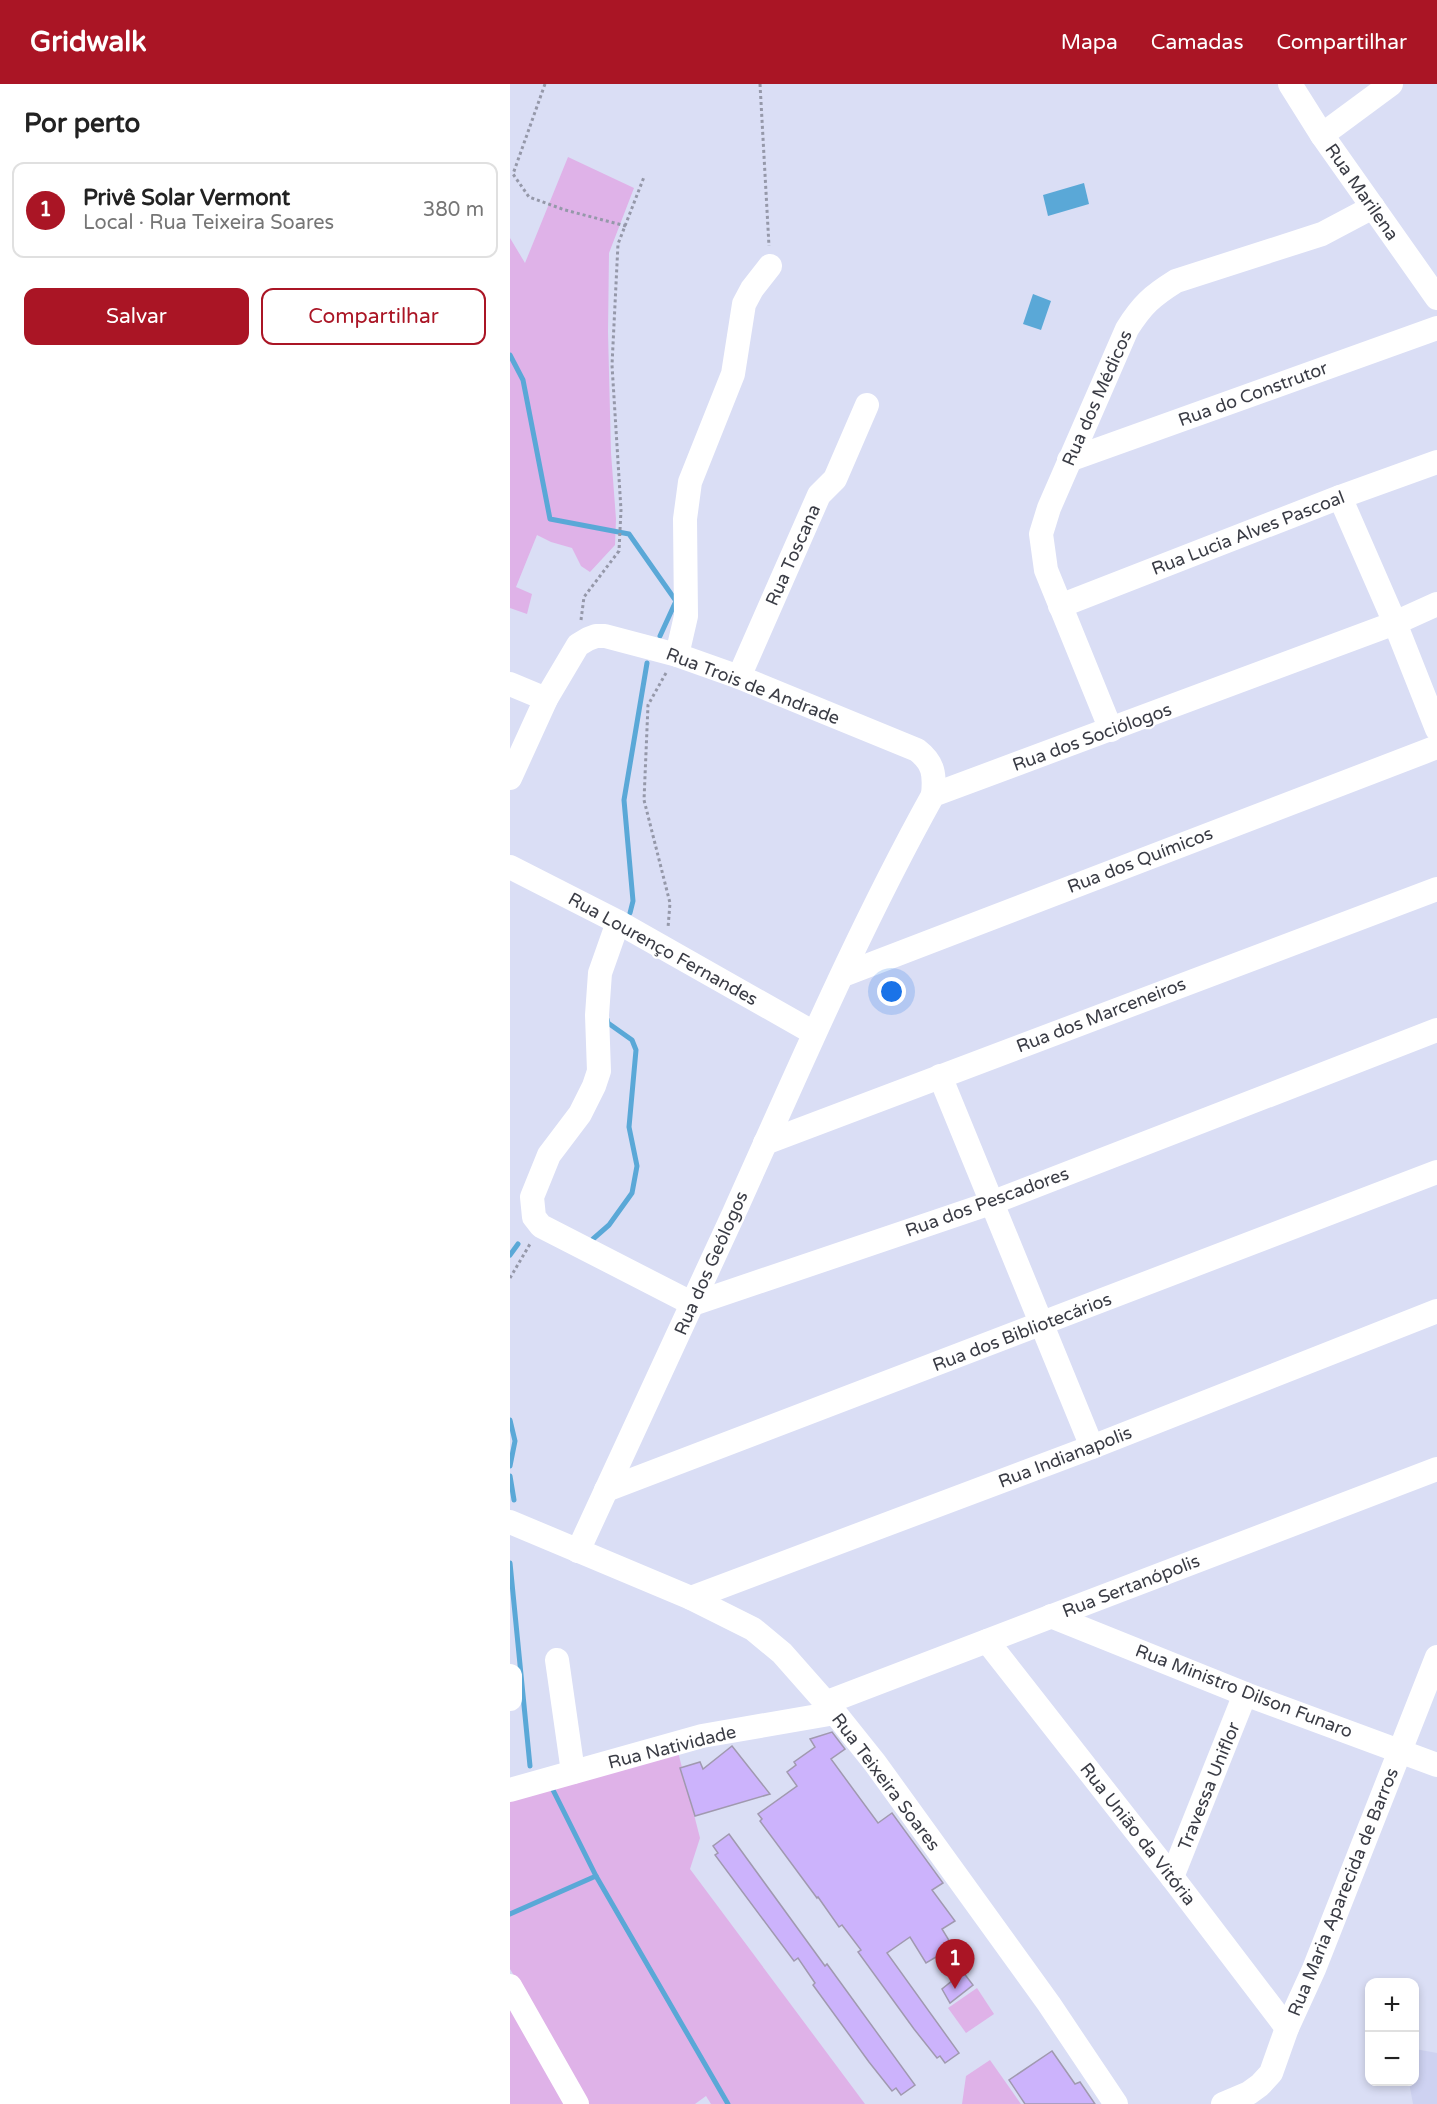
<!DOCTYPE html>
<html lang="pt">
<head>
<meta charset="utf-8">
<style>
	body { margin:0; font-family:"Varela Round",sans-serif; background:#f6f6f6; color:#222 }
	.controls { position:absolute; right:18px; bottom:18px; display:grid; overflow:hidden; border-radius:12px; box-shadow:0 3px 9px #0003 }
	.controls button { width:54px; height:54px; display:grid; place-items:center; padding:0; border:0; border-bottom:2px solid #e0e0e0; background:#fff; color:#222; font:30px sans-serif }
	.you { position:absolute; left:382px; top:908px; width:21px; height:21px; margin:-15px; border:4px solid #fff; border-radius:50%; background:#1a73e8; box-shadow:0 0 0 9px #1a73e833 }
	.badge { display:grid; place-items:center; width:39px; height:39px; border-radius:50%; background:#aa1525; color:#fff; font-size:20px; font-weight:700 }
	.pin { position:absolute; translate:-50% -50px; filter:drop-shadow(0 2px 3px #0008) }
	.pin::after { content:''; position:absolute; top:32px; width:21px; height:18px; background:inherit; clip-path:polygon(0 0,100% 0,50% 100%) }
	.list { margin:0; padding:0; list-style:none }
	h2 { display:flex; justify-content:space-between; align-items:center; height:78px; margin:0; padding:0 24px; font-size:26px }
	h2 small { font-size:20px; font-weight:400; color:#767676 }
	.list li { display:grid; grid-template-columns:39px 1fr auto; gap:18px; align-items:center; box-sizing:border-box; height:96px; margin:0 12px 12px; padding:0 12px; border:2px solid #e0e0e0; border-radius:12px }
	.list b { display:block; font-size:22px; white-space:nowrap }
	.list p { margin:0; font-size:20px; white-space:nowrap; color:#767676 }
	.list em { font-size:20px; font-style:normal; color:#767676 }
	.actions { display:flex; gap:12px; padding:18px 24px }
	.actions a { flex:1; padding:14px 0; border:2px solid #aa1525; border-radius:12px; text-align:center; font-size:21px; color:#aa1525 }
	.actions .main { background:#aa1525; color:#fff }
	.map { position:relative; flex:none; width:927px; height:2020px; overflow:hidden }
	header { display:flex; align-items:center; gap:36px; box-sizing:border-box; height:84px; padding:0 30px; background:#aa1525; color:#fff }
	header strong { font-size:28px }
	nav { display:flex; gap:33px; margin-inline-start:auto; font-size:21px }
	main { display:flex }
	aside { flex:1; background:#fff }
	.map>svg:first-child { display:block }
	.built { fill:#ced2f1 }
	.green { fill:#dfb2e8 }
	.water { fill:#5aa8d7 }
	.lines { fill:none; stroke-linecap:round; stroke-linejoin:round }
	.stream { stroke:#5aa8d7; stroke-width:5 }
	.building { fill:#ccb3fc; stroke:#a099af; stroke-width:1.5 }
	.path { stroke:#9598a9; stroke-width:3; stroke-dasharray:3 3; stroke-linecap:butt }
	.minor { stroke:#fff; stroke-width:24 }
	.labels { text-anchor:middle; dominant-baseline:central; stroke-width:4.5; stroke-linejoin:round; paint-order:stroke }
	.street-label { font-size:18px; fill:#3a3c45; stroke:#fff }
</style>
</head>
<body>
<header>
<strong>Gridwalk</strong>
<nav><a>Mapa</a><a>Camadas</a><a>Compartilhar</a></nav>
</header>
<main>
<aside>
<h2>Por perto<small></small></h2>
<ul class="list">
<li><span class="badge">1</span><div><b>Privê Solar Vermont</b><p>Local · Rua Teixeira Soares</p></div><em>380 m</em></li>
</ul>
<div class="actions"><a class="main">Salvar</a><a>Compartilhar</a></div>
</aside>
<div class="map">
<svg width="927" height="2020" viewBox="0 0 927 2020">
	<rect width="100%" height="100%" fill="#dadef5"/>
	<polygon class="built" points="905,1965 927,1969 927,2020 903,2020 899,1998 904,1998"/>
	<g class="green">
		<polygon points="58,73 124,104 99,169 98,248 101,369 106,435 105,461 80,488 71,482 62,464 41,458 27,451 6,503 22,510 17,530 0,524 0,154 15,179"/>
		<polygon points="167,1664 190,1754 180,1785 355,2020 201,2020 196,2012 185,2020 79,2020 0,1885 0,1713"/>
		<polygon points="467,1904 484,1930 456,1949 438,1924"/>
		<polygon points="0,1921 59,2020 0,2020"/>
		<polygon points="480,1976 511,2020 452,2020 456,1992"/>
	</g>
	<g class="water">
		<polygon points="574,99 579,120 538,132 533,111"/>
		<polygon points="523,210 541,217 531,246 513,240"/>
	</g>
	<g class="lines">
		<g class="stream">
			<polyline points="0,271 13,296 40,435 119,450 166,517 150,552"/>
			<polyline points="120,829 123,817 114,716 137,579"/>
			<polyline points="83,1155 99,1141 122,1109 127,1082 119,1043 126,966 122,956 98,939 97,935"/>
			<polyline points="0,1171 8,1160"/>
			<polyline points="0,1336 5,1357 0,1382"/>
			<polyline points="0,1392 4,1416"/>
			<polyline points="0,1479 20,1682"/>
			<polyline points="42,1704 86,1792 218,2020"/>
			<polyline points="0,1830 86,1792"/>
		</g>
	</g>
	<g class="building">
		<polygon points="322,1648 335,1665 321,1675 368,1739 382,1729 433,1799 422,1806 445,1837 432,1845 443,1863 416,1879 400,1853 377,1869 449,1969 435,1979 430,1972 427,1974 404,1945 348,1868 351,1866 332,1841 329,1843 308,1813 307,1814 250,1737 252,1735 248,1730 287,1702 277,1688 286,1681 284,1678 305,1663 300,1655"/>
		<polygon points="222,1662 260,1710 185,1732 170,1684 190,1678 193,1685"/>
		<polygon points="219,1750 315,1882 317,1880 405,2001 391,2011 386,2004 382,2007 359,1978 303,1901 305,1899 288,1874 284,1877 205,1771 208,1769 203,1762"/>
		<polygon points="453,1888 463,1901 440,1919 432,1905"/>
		<polygon points="542,1967 565,2000 570,1998 585,2020 515,2020 499,1996"/>
	</g>
	<g class="lines">
		<g class="path">
			<polyline points="35,0 3,90 19,113 55,126 116,142"/>
			<polyline points="250,0 259,162"/>
			<polyline points="71,536 74,513 109,467 111,426 102,281 108,160 134,93"/>
			<polyline points="156,589 138,621 134,716 160,819 158,844"/>
			<polyline points="0,1194 20,1160"/>
		</g>
		<g class="minor">
			<polyline points="780,0 812,51 927,214"/>
			<polyline points="812,51 881,0"/>
			<polyline points="559,376 927,244"/>
			<polyline points="830,413 885,539 927,645"/>
			<polyline points="550,522 830,413 927,378"/>
			<polyline points="167,571 176,532 175,435 180,398 223,290 234,220 242,205 260,182"/>
			<polyline points="229,593 309,411 325,395 357,321"/>
			<polyline points="0,600 36,615"/>
			<path d="M601 646 536 486 531 450 539 424 617 245C632 221 642 212 666 197L812 150 863 123"/>
			<path d="M0 694 36 615 68 561 78 555 86 552H95L167 571 229 593 407 666C424 679 425 691 423 711"/>
			<polyline points="0,783 108,838 304,949"/>
			<polyline points="108,838 90,889 87,931 89,987 84,1002 70,1030 39,1071 22,1113 24,1133 31,1142 183,1220 481,1119 927,946"/>
			<polyline points="333,891 927,663"/>
			<polyline points="430,992 582,1363"/>
			<polyline points="255,1059 927,805"/>
			<polyline points="96,1406 927,1088"/>
			<polyline points="0,1438 181,1514 243,1545 272,1569 325,1629 365,1679 539,1920 606,2020"/>
			<path d="M68 1467C119 1354 173 1242 224 1129 287 989 348 846 423 711L885 539 927 520"/>
			<polyline points="181,1514 582,1363 927,1227"/>
			<polyline points="541,1532 735,1610 927,1681"/>
			<polyline points="477,1557 662,1793 777,1944"/>
			<polyline points="47,1576 63,1688"/>
			<polyline points="0,1592 0,1615"/>
			<polyline points="315,1619 927,1385"/>
			<polyline points="0,1706 192,1652 325,1629"/>
			<polyline points="662,1793 735,1610"/>
			<polyline points="0,1902 67,2020"/>
			<polyline points="713,2020 739,2009 750,2001 761,1989 777,1944 804,1885 927,1573"/>
		</g>
	</g>
	<g class="labels">
		<g class="street-label">
			<text transform="translate(852 108) rotate(55)">Rua Marilena</text>
			<text transform="translate(743 310) rotate(-20)">Rua do Construtor</text>
			<text transform="translate(587 314) rotate(-66)">Rua dos Médicos</text>
			<text transform="translate(738 449) rotate(-21)">Rua Lucia Alves Pascoal</text>
			<text transform="translate(283 471) rotate(-66)">Rua Toscana</text>
			<text transform="translate(243 602) rotate(21)">Rua Trois de Andrade</text>
			<text transform="translate(582 653) rotate(-20)">Rua dos Sociólogos</text>
			<text transform="translate(630 776) rotate(-21)">Rua dos Químicos</text>
			<text transform="translate(153 865) rotate(29)">Rua Lourenço Fernandes</text>
			<text transform="translate(591 931) rotate(-21)">Rua dos Marceneiros</text>
			<text transform="translate(477 1118) rotate(-20)">Rua dos Pescadores</text>
			<text transform="translate(201 1179) rotate(-66)">Rua dos Geólogos</text>
			<text transform="translate(512 1248) rotate(-21)">Rua dos Bibliotecários</text>
			<text transform="translate(555 1373) rotate(-21)">Rua Indianapolis</text>
			<text transform="translate(621 1502) rotate(-21)">Rua Sertanópolis</text>
			<text transform="translate(734 1607) rotate(21)">Rua Ministro Dilson Funaro</text>
			<text transform="translate(162 1663) rotate(-14)">Rua Natividade</text>
			<text transform="translate(376 1698) rotate(53)">Rua Teixeira Soares</text>
			<text transform="translate(699 1702) rotate(-68)">Travessa Uniflor</text>
			<text transform="translate(628 1750) rotate(52)">Rua União da Vitória</text>
			<text transform="translate(833 1808) rotate(-68)">Rua Maria Aparecida de Barros</text>
		</g>
	</g>
</svg>
<div class="controls">
<button>+</button>
<button>−</button>
</div>
<div class="you"></div>
<div class="pin badge" style="left:445px;top:1905px">1</div>
</div>
</main>
</body>
</html>
